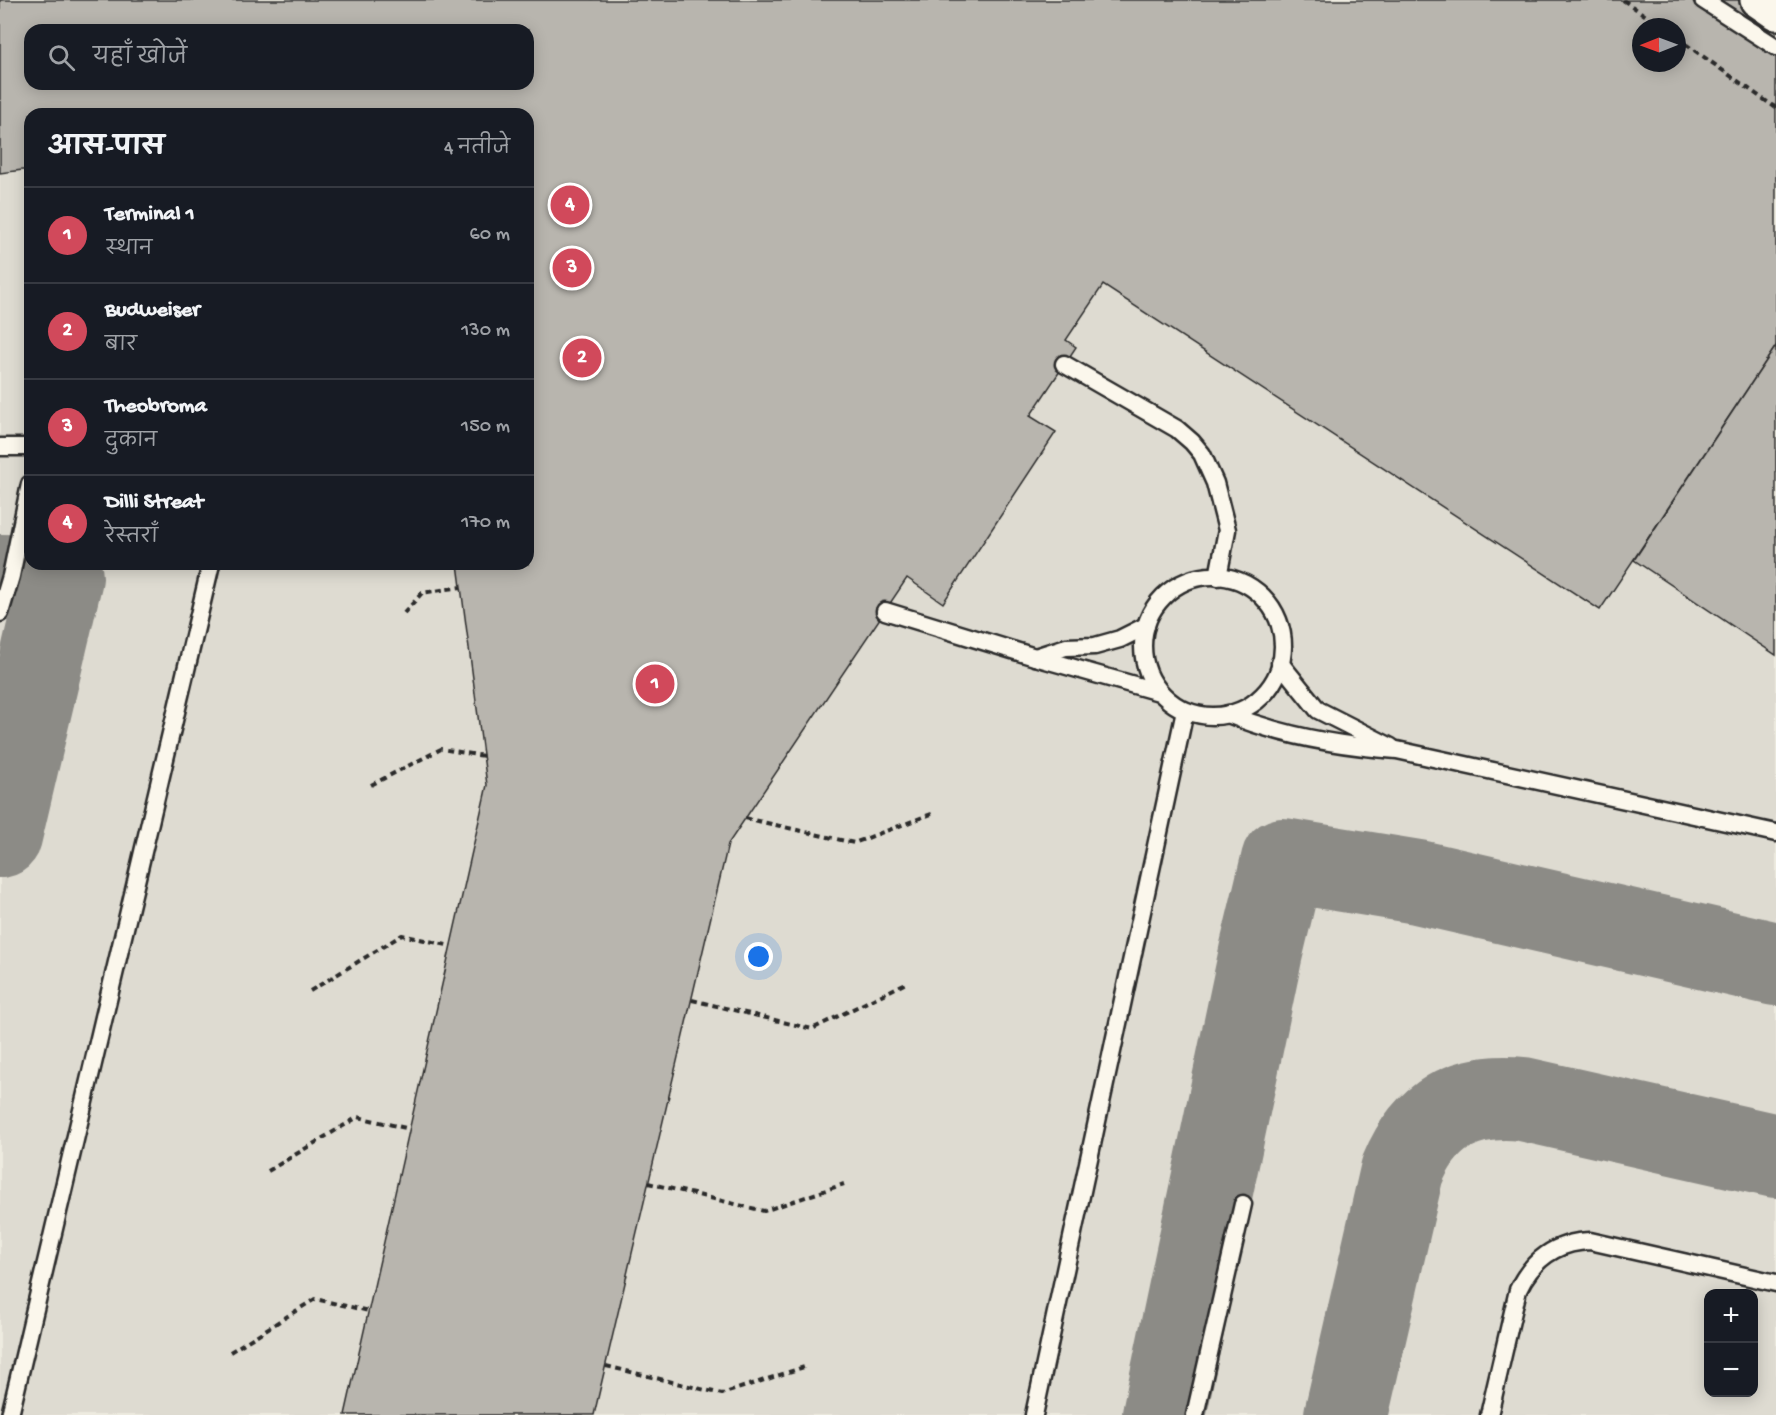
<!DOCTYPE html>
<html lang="hi">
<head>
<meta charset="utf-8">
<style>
	body { margin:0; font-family:"Gochi Hand","Playpen Sans Deva",sans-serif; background:#20242c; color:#f1f3f6 }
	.controls { position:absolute; right:18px; bottom:18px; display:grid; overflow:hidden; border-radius:12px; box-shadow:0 3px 15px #0003 }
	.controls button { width:54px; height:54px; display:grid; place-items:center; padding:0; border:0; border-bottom:2px solid #363941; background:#171b24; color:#f1f3f6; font:30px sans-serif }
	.compass { position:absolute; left:1632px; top:18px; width:54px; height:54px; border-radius:50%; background:#171b24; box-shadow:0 3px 15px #0003; rotate:269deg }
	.you { position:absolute; left:759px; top:957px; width:21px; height:21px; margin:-15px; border:4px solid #fff; border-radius:50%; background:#1a73e8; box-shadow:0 0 0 9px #1a73e833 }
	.badge { display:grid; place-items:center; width:39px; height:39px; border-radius:50%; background:#d1495b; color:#fff; font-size:20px; font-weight:700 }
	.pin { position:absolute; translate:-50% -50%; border:3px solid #fff; box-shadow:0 2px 6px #0006 }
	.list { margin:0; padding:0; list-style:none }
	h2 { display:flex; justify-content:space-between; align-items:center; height:78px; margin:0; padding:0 24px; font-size:26px }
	h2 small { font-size:20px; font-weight:400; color:#9ea1a6 }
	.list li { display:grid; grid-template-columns:39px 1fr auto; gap:18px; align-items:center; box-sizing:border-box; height:96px; padding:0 24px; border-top:2px solid #363941 }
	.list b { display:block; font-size:22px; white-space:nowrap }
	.list p { margin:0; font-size:20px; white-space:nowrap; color:#9ea1a6 }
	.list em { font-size:20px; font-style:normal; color:#9ea1a6 }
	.icon { flex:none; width:33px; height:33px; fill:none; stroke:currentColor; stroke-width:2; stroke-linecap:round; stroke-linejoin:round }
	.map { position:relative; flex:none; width:1776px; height:1415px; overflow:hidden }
	.search { position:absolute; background:#171b24; box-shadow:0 3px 15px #0003; left:24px; top:24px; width:510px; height:66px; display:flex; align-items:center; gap:15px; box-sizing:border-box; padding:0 21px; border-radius:18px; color:#9ea1a6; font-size:22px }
	.panel { position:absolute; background:#171b24; box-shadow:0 3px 15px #0003; left:24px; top:108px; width:510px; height:462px; border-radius:18px }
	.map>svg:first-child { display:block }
	.built { fill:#dedbd1; fill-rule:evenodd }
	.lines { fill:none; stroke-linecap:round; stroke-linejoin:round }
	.taxiway { stroke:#8c8b86; stroke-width:84 }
	.building { fill:#b8b5ae; stroke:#2b2b2b; stroke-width:1.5; fill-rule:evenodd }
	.lane-casing { stroke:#2b2b2b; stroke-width:21 }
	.secondary-casing { stroke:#2b2b2b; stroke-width:38 }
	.path { stroke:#2b2b2b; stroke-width:4; stroke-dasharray:6 4.5; stroke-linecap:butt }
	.lane { stroke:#fbf7ec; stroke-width:16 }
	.secondary { stroke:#fbf7ec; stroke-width:33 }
</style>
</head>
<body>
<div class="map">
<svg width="1776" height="1415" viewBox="0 0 1776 1415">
	<rect width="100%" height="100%" fill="#eeebe0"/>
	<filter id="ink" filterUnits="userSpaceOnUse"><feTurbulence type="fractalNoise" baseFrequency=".0167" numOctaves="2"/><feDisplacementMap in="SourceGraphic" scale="12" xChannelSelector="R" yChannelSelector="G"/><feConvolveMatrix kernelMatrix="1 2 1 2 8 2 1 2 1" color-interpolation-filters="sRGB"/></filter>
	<g filter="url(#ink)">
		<path class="built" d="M0 0H1776V1415H0ZM1641 27H1677V63H1641ZM30 30H528V84H30ZM30 114H528V564H30ZM1708 1294H1754V1392H1708Z"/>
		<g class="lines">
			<g class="taxiway">
				<polyline points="0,576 61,577 0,836"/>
				<polyline points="1164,1415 1261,952 1283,860 1418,882 1776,964"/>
				<path d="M1346 1415 1402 1171C1425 1115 1464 1093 1523 1099L1776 1156"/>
			</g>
		</g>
		<g class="building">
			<path d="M0 0H1776V346L1600 610 1103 285 1066 340 1076 347 1030 416 1056 432 943 603 907 578 728 844 594 1415H345L487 785 458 564H528V114H30V169L0 173ZM1641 27H1677V63H1641ZM30 30H528V84H30Z"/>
			<polygon points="1776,346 1776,655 1634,560"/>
		</g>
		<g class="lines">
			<g class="lane-casing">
				<g id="lane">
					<polyline points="1703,0 1776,47"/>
					<polyline points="1064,364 1177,429 1192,442 1202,454 1215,483 1227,530 1218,577"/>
					<polyline points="0,447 30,447"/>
					<circle cx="1213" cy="646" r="70"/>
					<polyline points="885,611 1035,657 1159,692"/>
					<polyline points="0,613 11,576 30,484"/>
					<polyline points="1035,657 1066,647 1095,646 1120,639 1146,626"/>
					<polyline points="1280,663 1318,710 1391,747"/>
					<path d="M1228 714C1282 736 1339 746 1397 750L1776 833"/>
					<polyline points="10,1415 211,564"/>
					<polyline points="1034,1415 1185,711"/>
					<polyline points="1195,1415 1243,1204"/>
					<path d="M1489 1415 1518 1290C1532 1260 1556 1242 1590 1241L1776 1283"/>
				</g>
			</g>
			<g class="secondary-casing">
				<polyline id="secondary" points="1757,0 1776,13"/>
			</g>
			<g class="path">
				<polyline points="1623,0 1662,27"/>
				<polyline points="1677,38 1776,108"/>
				<polyline points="404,613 422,593 461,587"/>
				<polyline points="371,785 441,749 484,756"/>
				<polyline points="745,818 854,843 934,813"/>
				<polyline points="310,991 402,935 451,946"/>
				<polyline points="692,1000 812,1029 906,983"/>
				<polyline points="268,1171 358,1117 410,1129"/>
				<polyline points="648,1183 764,1211 844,1184"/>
				<polyline points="230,1352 315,1299 369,1311"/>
				<polyline points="606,1366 722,1394 807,1366"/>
			</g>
			<use href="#lane" class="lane"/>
			<use href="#secondary" class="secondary"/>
		</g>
	</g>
</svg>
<div class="controls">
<button>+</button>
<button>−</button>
</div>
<svg class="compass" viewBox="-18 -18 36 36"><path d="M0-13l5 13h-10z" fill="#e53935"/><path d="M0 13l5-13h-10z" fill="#9ea1a6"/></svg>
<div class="you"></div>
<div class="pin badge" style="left:655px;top:684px">1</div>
<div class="pin badge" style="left:582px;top:358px">2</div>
<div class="pin badge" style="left:572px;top:268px">3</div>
<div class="pin badge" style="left:570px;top:205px">4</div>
<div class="search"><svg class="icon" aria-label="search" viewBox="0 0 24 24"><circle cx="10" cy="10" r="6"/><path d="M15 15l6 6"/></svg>यहाँ खोजें</div>
<section class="panel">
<h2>आस-पास<small>4 नतीजे</small></h2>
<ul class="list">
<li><span class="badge">1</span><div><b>Terminal 1</b><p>स्थान</p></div><em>60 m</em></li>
<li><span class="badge">2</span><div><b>Budweiser</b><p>बार</p></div><em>130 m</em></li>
<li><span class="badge">3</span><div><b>Theobroma</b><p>दुकान</p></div><em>150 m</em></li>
<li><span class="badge">4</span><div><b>Dilli Streat</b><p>रेस्तराँ</p></div><em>170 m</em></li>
</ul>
</section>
</div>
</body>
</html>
